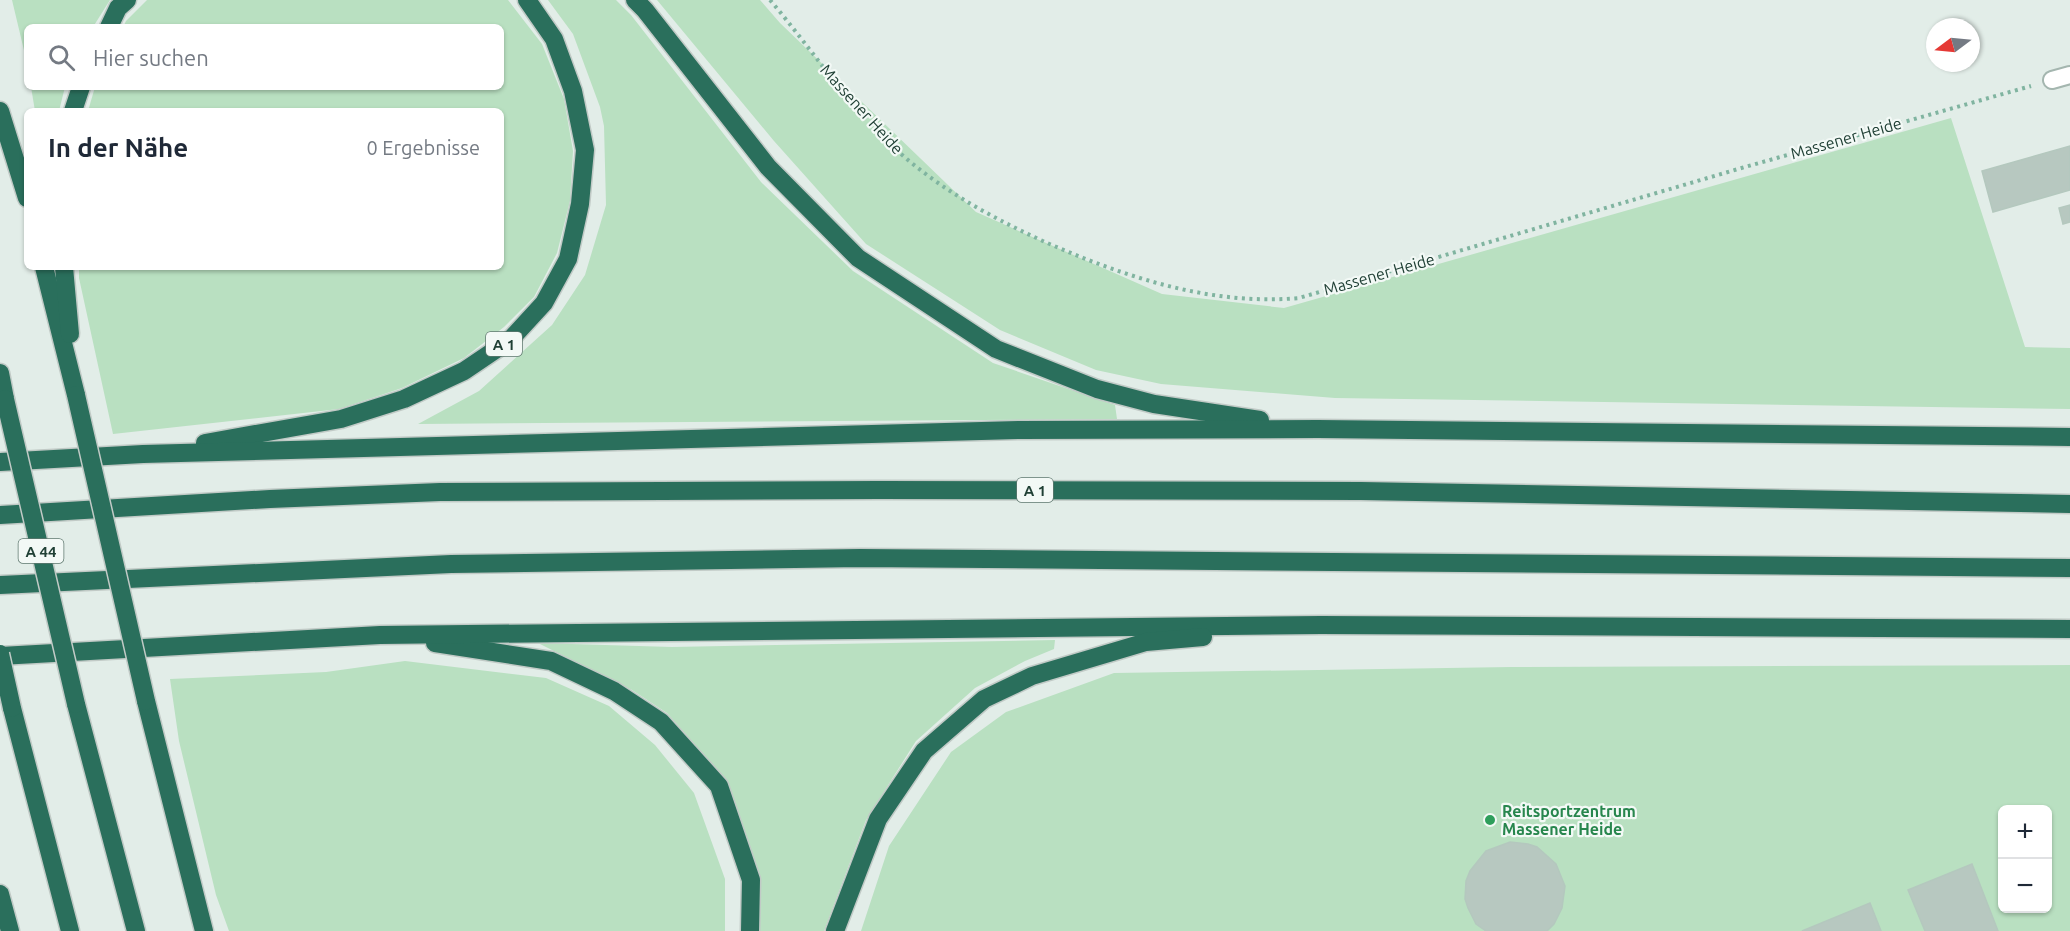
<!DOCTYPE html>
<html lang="de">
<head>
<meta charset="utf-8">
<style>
	body { margin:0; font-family:Ubuntu,sans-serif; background:#f2f2f3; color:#1f2937 }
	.controls { position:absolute; right:18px; bottom:18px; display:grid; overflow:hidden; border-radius:9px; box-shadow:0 2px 4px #0004 }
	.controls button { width:54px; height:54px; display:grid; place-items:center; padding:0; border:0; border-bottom:2px solid #e0e1e3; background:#fff; color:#1f2937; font:30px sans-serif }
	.compass { position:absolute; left:1926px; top:18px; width:54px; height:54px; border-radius:50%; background:#fff; box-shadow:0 2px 4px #0004; rotate:254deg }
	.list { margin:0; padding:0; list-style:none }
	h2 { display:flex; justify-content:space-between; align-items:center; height:78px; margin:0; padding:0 24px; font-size:26px }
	h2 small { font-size:20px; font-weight:400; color:#747a83 }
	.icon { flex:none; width:33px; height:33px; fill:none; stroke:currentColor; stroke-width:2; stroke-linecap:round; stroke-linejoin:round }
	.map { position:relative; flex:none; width:2070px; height:931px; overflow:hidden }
	.search { position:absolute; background:#fff; box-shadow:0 2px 4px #0004; left:24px; top:24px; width:480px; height:66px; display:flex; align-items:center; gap:15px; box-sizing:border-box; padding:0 21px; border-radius:9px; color:#747a83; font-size:22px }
	.panel { position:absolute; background:#fff; box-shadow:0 2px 4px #0004; left:24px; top:108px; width:480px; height:162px; border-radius:9px }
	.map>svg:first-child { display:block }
	.green { fill:#b9e0c1; fill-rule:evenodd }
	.building { fill:#b7c8c0; stroke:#b4c8be; stroke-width:1.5 }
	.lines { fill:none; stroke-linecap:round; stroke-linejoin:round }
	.lane-casing { stroke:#a4b6af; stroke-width:20 }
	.highway-casing { stroke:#c1cac6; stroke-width:21 }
	.path { stroke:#80b4a0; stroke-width:4; stroke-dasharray:3 4.5; stroke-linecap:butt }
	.lane { stroke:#fff; stroke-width:16 }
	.highway { stroke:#2a6f5c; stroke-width:18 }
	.highway-bridge-casing { stroke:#c1cac6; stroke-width:21; stroke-linecap:butt }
	.highway-bridge { stroke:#2a6f5c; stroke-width:18 }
	.leisure-dot { fill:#2e9e5b; stroke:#f3f9f6; stroke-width:2 }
	.labels { text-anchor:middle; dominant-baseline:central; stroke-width:4.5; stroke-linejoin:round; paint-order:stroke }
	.shield { fill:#f3f9f6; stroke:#5f786f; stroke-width:1.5 }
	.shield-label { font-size:15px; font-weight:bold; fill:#204035 }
	.street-label { font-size:16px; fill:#204035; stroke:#f3f9f6 }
	.leisure-label { font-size:16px; font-weight:bold; fill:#27864d; stroke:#f3f9f6; text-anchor:start }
</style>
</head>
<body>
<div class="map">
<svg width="2070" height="931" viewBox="0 0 2070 931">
	<rect width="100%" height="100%" fill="#e2ede8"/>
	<g class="green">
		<polygon points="12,0 110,0 93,27 27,27 27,63"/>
		<polygon points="147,0 508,0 542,44 564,99 573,151 570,201 557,253 534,297 504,327 464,358 402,388 339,409 113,434 79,278 79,267 501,267 501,111 88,111 95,87 501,87 501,27 123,27 126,21"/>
		<polygon points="548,0 616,0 631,15 761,182 853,271 993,363 1115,405 1117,419 418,424 479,391 552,325 585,275 606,205 604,126 600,107 573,34"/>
		<polygon points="657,0 760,0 780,23 976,212 1162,294 1284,308 1951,118 2025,347 2070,348 2070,409 1335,398 1161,384 1096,370 1000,330 866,244 774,141"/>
		<polygon points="31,87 65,87 59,111 35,111"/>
		<polygon points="1055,640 1054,649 1025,661 975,688 916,741 866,820 824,931 758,931 759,876 726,780 667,713 632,690 538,643 672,647"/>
		<polygon points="405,661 546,678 609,706 655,745 694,793 725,879 725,931 229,931 216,895 179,741 170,679 326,672"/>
		<path d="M2070 665V931H861L889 846 951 752 1006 712 1114 673 1511 667ZM2002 810H2048V908H2002Z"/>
	</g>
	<g class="building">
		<polygon points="2070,146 2070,190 1993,212 1982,171"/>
		<polygon points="2070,205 2070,222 2063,224 2059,208"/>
		<polygon points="1510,842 1528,844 1537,847 1556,864 1565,886 1562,908 1554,924 1547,931 1486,931 1476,924 1468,908 1465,899 1466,881 1470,871 1486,851"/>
		<polygon points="1972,864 1998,931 1925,931 1908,890"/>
		<polygon points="1870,903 1881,931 1802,931"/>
	</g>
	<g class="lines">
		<g class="lane-casing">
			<polyline id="lane" points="2052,80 2070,75"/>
		</g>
		<g class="highway-casing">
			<g id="highway">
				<polyline points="635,0 645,10 768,167 858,258 996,349 1097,389 1154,404 1260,420"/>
				<polyline points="109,27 118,8 127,0"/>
				<polyline points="0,111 27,198"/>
				<polyline points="73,111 81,87"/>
				<polyline points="44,267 76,395"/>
				<polyline points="64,267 70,334"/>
				<polyline points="0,373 5,399"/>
				<polyline points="205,443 341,419 404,399 464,371 510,340 544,303 568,259 580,204 585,150 573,91 554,39 527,0"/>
				<polyline points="0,462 143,454 1020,430 1318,429 2070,437"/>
				<polyline points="0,515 270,499 440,492 878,490 1361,491 2070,504"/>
				<polyline points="0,585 451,564 860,558 2070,568"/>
				<polyline points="435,643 551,661 614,691 661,722 719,786 751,880 750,931"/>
				<polyline points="0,656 380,635 1321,625 2070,629"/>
				<polyline points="146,701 204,931"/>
				<polyline points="76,704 136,931"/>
				<polyline points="12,708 70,931"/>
				<polyline points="0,894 10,931"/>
				<polyline points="835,931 878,819 924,751 984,699 1032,676 1146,642 1203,637"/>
			</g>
		</g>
		<path class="path" d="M770 0C810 47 844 99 889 143 934 186 988 216 1045 242 1125 277 1211 306 1299 298L1745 167 2031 86"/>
		<use href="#lane" class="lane"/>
		<use href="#highway" class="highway"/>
		<g class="highway-bridge-casing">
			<g id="highway-bridge">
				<polyline points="76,395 146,701"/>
				<polyline points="5,399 76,704"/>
				<polyline points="0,654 12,708"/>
			</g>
		</g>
		<use href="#highway-bridge" class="highway-bridge"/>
	</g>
	<circle class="leisure-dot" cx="1490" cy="820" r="6"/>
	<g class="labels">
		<g class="shield">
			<rect x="486" y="332" width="36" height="24" rx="4.5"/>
			<rect x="1017" y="478" width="36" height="24" rx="4.5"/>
			<rect x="18.5" y="539" width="45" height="24" rx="4.5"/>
		</g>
		<g class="shield-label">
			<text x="504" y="344">A 1</text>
			<text x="1035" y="490">A 1</text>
			<text x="41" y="551">A 44</text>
		</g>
		<g class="street-label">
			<text transform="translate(862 109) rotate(48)">Massener Heide</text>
			<text transform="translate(1846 138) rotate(-16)">Massener Heide</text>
			<text transform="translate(1379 274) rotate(-16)">Massener Heide</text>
		</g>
		<g class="leisure-label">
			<text x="1502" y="811">Reitsportzentrum<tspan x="1502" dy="18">Massener Heide</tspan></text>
		</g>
	</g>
</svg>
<div class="controls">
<button>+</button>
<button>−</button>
</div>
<svg class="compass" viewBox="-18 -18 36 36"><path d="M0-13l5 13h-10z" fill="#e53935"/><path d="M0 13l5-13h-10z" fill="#747a83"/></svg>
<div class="search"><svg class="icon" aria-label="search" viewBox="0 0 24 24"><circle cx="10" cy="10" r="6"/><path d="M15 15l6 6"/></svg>Hier suchen</div>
<section class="panel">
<h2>In der Nähe<small>0 Ergebnisse</small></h2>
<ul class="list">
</ul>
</section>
</div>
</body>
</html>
